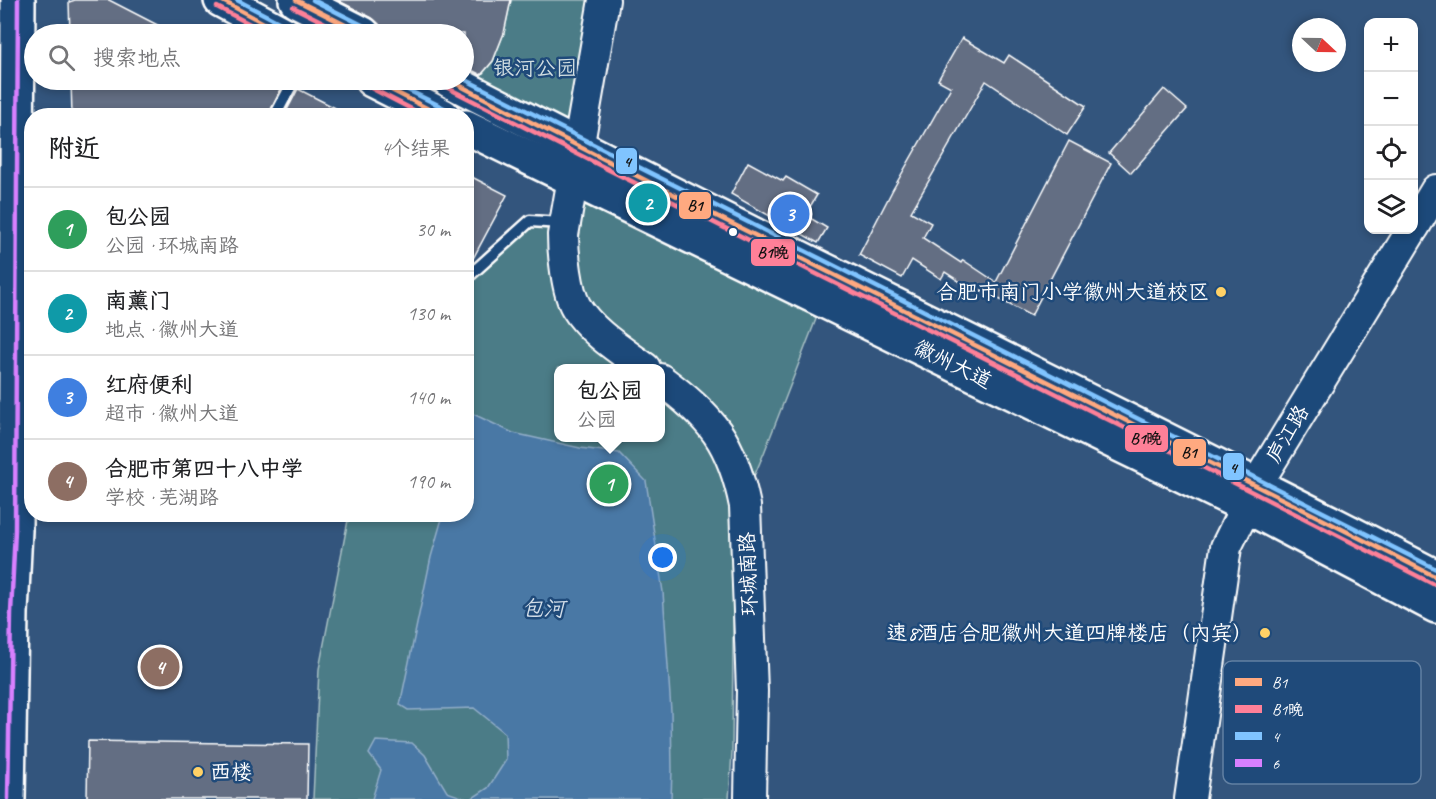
<!DOCTYPE html>
<html lang="zh">
<head>
<meta charset="utf-8">
<style>
	body { margin:0; font-family:Caveat,"LXGW WenKai TC",sans-serif; background:#f2f2f2; color:#202124 }
	.controls { position:absolute; right:18px; top:18px; display:grid; overflow:hidden; border-radius:12px; box-shadow:0 3px 9px #0003 }
	.controls button { width:54px; height:54px; display:grid; place-items:center; padding:0; border:0; border-bottom:2px solid #e0e0e0; background:#fff; color:#202124; font:30px sans-serif }
	.compass { position:absolute; left:1292px; top:18px; width:54px; height:54px; border-radius:50%; background:#fff; box-shadow:0 3px 9px #0003; rotate:112deg }
	.you { position:absolute; left:663px; top:558px; width:21px; height:21px; margin:-15px; border:4px solid #fff; border-radius:50%; background:#1a73e8; box-shadow:0 0 0 9px #1a73e833 }
	.badge { display:grid; place-items:center; width:39px; height:39px; border-radius:50%; background:#847042; color:#fff; font-size:20px; font-weight:700 }
	.pin { position:absolute; translate:-50% -50%; border:3px solid #fff; box-shadow:0 2px 6px #0006 }
	.popup { position:absolute; left:554px; top:364px; width:111px; height:78px; box-sizing:border-box; display:grid; place-content:center; border-radius:12px; background:#fff; filter:drop-shadow(0 2px 4px #0005); font-size:20px; white-space:nowrap; color:#757577 }
	.popup b { font-size:22px; color:#202124 }
	.popup::after { content:''; position:absolute; left:50%; top:100%; margin-left:-12px; border:12px solid transparent; border-top-color:#fff }
	.list { margin:0; padding:0; list-style:none }
	h2 { display:flex; justify-content:space-between; align-items:center; height:78px; margin:0; padding:0 24px; font-size:26px }
	h2 small { font-size:20px; font-weight:400; color:#757577 }
	.list li { display:grid; grid-template-columns:39px 1fr auto; gap:18px; align-items:center; box-sizing:border-box; height:84px; padding:0 24px; border-top:2px solid #e0e0e0 }
	.list b { display:block; font-size:22px; white-space:nowrap }
	.list p { margin:0; font-size:20px; white-space:nowrap; color:#757577 }
	.list em { font-size:20px; font-style:normal; color:#757577 }
	.icon { flex:none; width:33px; height:33px; fill:none; stroke:currentColor; stroke-width:2; stroke-linecap:round; stroke-linejoin:round }
	.map { position:relative; flex:none; width:1436px; height:799px; overflow:hidden }
	.search { position:absolute; background:#fff; box-shadow:0 3px 9px #0003; left:24px; top:24px; width:450px; height:66px; display:flex; align-items:center; gap:15px; box-sizing:border-box; padding:0 21px; border-radius:33px; color:#757577; font-size:22px }
	.panel { position:absolute; background:#fff; box-shadow:0 3px 9px #0003; left:24px; top:108px; width:450px; height:414px; border-radius:24px }
	.map>svg:first-child { display:block }
	.green { fill:#4c7c87; stroke:#a6bec3; stroke-width:1.5; fill-rule:evenodd }
	.water { fill:#4978a5; stroke:#92aec9; stroke-width:1.5 }
	.building { fill:#636e83; stroke:#fff; stroke-width:1.5 }
	.lines { fill:none; stroke-linecap:round; stroke-linejoin:round }
	.lane-casing { stroke:#fff; stroke-width:15 }
	.secondary-casing { stroke:#fff; stroke-width:34 }
	.primary-casing { stroke:#fff; stroke-width:38 }
	.lane { stroke:#1f4a7a; stroke-width:10 }
	.secondary { stroke:#1f4a7a; stroke-width:30 }
	.primary { stroke:#1f4a7a; stroke-width:33 }
	.bus-1-casing { stroke:#1f4a7a; stroke-width:9 }
	.bus-2-casing { stroke:#1f4a7a; stroke-width:9 }
	.bus-3-casing { stroke:#1f4a7a; stroke-width:9 }
	.bus-4-casing { stroke:#1f4a7a; stroke-width:9 }
	.bus-1 { stroke:#ffa980; stroke-width:4.5 }
	.bus-2 { stroke:#ff8098; stroke-width:4.5 }
	.bus-3 { stroke:#80c4ff; stroke-width:4.5 }
	.bus-4 { stroke:#d880ff; stroke-width:4.5 }
	.bus-dot { fill:#fff; stroke:#1f4a7a; stroke-width:2 }
	.poi-dot { fill:#ffd166; stroke:#1f4a7a; stroke-width:2 }
	.labels { text-anchor:middle; dominant-baseline:central; stroke-width:5; stroke-linejoin:round; paint-order:stroke }
	.park-label { font-size:21px; fill:#d2dee1; stroke:#1f4a7a }
	.poi-label { font-size:21px; fill:#fff; stroke:#1f4a7a; text-anchor:end }
	.street-label { font-size:21px; fill:#fff; stroke:#1f4a7a }
	.water-label { font-size:22px; font-style:italic; fill:#d2dde8; stroke:#1f4a7a }
	.key { fill:#1f4a7a; stroke:#6280a2; stroke-width:1.5 }
	.key-label { font-size:16px; fill:#fff }
	.line-badge { stroke:#1f4a7a; stroke-width:2 }
	.pale-badge-label { font-size:16px; text-anchor:middle; font-weight:bold; fill:#111 }
</style>
</head>
<body>
<div class="map">
<svg width="1436" height="799" viewBox="0 0 1436 799">
	<rect width="100%" height="100%" fill="#33557d"/>
	<filter id="ink" filterUnits="userSpaceOnUse"><feTurbulence type="fractalNoise" baseFrequency=".0167" numOctaves="2"/><feDisplacementMap in="SourceGraphic" scale="12" xChannelSelector="R" yChannelSelector="G"/><feConvolveMatrix kernelMatrix="1 2 1 2 8 2 1 2 1" color-interpolation-filters="sRGB"/></filter>
	<g filter="url(#ink)">
		<g class="green">
			<polygon points="511,0 590,0 568,124 469,90 493,61 504,33"/>
			<path d="M567 177 823 301 764 453 734 523 732 752 729 799H313L319 669 349 515 466 514 467 280 530 221 560 223ZM558 368H660V438H558Z"/>
		</g>
		<g class="water">
			<polygon points="467,411 513,433 580,448 619,453 646,481 663,592 671,711 672,770 671,799 471,799 488,788 506,760 505,733 474,708 408,710 400,705 431,557 443,515 466,514"/>
			<polygon points="376,741 412,743 425,755 447,792 467,799 372,799 381,770 369,754"/>
		</g>
		<g class="building">
			<polygon points="75,0 109,0 175,34 70,34 69,2"/>
			<polygon points="337,0 511,0 504,33 493,61 481,75 464,66 464,34 381,34 379,24 372,18"/>
			<polygon points="962,38 1004,63 1009,55 1086,106 1067,135 986,81 911,212 931,223 923,238 961,263 963,260 996,282 1069,141 1111,163 1031,316 982,290 979,294 945,272 941,279 912,260 902,278 859,255 892,191 951,87 938,80"/>
			<polygon points="71,80 263,80 281,89 268,116 72,116"/>
			<polygon points="298,89 351,116 284,116"/>
			<polygon points="1164,89 1187,109 1131,173 1109,153"/>
			<polygon points="748,162 783,181 786,177 817,195 805,215 827,228 818,243 731,194"/>
			<polygon points="466,174 507,195 469,266 466,266"/>
			<polygon points="88,741 308,744 307,799 87,799"/>
		</g>
		<g class="lines">
			<g class="lane-casing">
				<g id="lane">
					<polyline points="275,116 294,80"/>
					<polyline points="466,273 470,275 530,221 561,223"/>
				</g>
			</g>
			<g class="secondary-casing">
				<g id="secondary">
					<path d="M604 0 563 235C563 253 567 292 576 307 592 333 622 351 645 368"/>
					<polyline points="1414,227 1436,190"/>
					<path d="M660 379C712 418 732 441 745 506L752 691 750 799"/>
					<polyline points="1190,799 1226,547 1257,484 1412,230"/>
				</g>
			</g>
			<g class="primary-casing">
				<g id="primary">
					<polyline points="221,0 284,34"/>
					<polyline points="296,0 363,34"/>
					<polyline points="372,80 443,116"/>
					<path d="M449 80C775 250 1109 407 1436 577"/>
					<polyline points="466,127 1246,506 1436,606"/>
					<polyline points="8,799 11,613 15,530 18,0"/>
				</g>
			</g>
			<use href="#lane" class="lane"/>
			<use href="#secondary" class="secondary"/>
			<use href="#primary" class="primary"/>
			<g class="bus-1-casing">
				<g id="bus-1">
					<polyline points="221,0 284,34"/>
					<polyline points="296,0 363,34"/>
					<polyline points="372,80 442,116"/>
					<path d="M449 80C776 249 1108 409 1436 577"/>
				</g>
			</g>
			<g class="bus-2-casing">
				<g id="bus-2">
					<polyline points="217,7 269,34"/>
					<polyline points="293,7 347,34"/>
					<polyline points="369,87 425,116"/>
					<path d="M446 87C773 255 1105 415 1433 584"/>
				</g>
			</g>
			<g class="bus-3-casing">
				<g id="bus-3">
					<polyline points="237,0 288,27"/>
					<polyline points="313,0 366,27"/>
					<polyline points="464,79 1436,569"/>
					<polyline points="388,80 446,109"/>
				</g>
			</g>
			<g class="bus-4-casing">
				<polyline id="bus-4" points="8,799 11,613 15,530 18,0"/>
			</g>
			<use href="#bus-1" class="bus-1"/>
			<use href="#bus-2" class="bus-2"/>
			<use href="#bus-3" class="bus-3"/>
			<use href="#bus-4" class="bus-4"/>
		</g>
	</g>
	<circle class="bus-dot" cx="733" cy="232" r="5"/>
	<g class="poi-dot">
		<circle cx="1221" cy="292" r="6"/>
		<circle cx="1265" cy="633" r="6"/>
		<circle cx="198" cy="772" r="6"/>
	</g>
	<g class="labels">
		<g class="park-label">
			<text x="535" y="68">银河公园</text>
		</g>
		<g class="poi-label">
			<text x="1209" y="292">合肥市南门小学徽州大道校区</text>
			<text x="1253" y="633">速8酒店合肥徽州大道四牌楼店（内宾）</text>
			<text x="210" y="772" text-anchor="start">西楼</text>
		</g>
		<g class="street-label">
			<text transform="translate(953 364) rotate(26)">徽州大道</text>
			<text transform="translate(1287 434) rotate(-59)">庐江路</text>
			<text transform="translate(748 574) rotate(-92)">环城南路</text>
		</g>
		<g class="water-label">
			<text x="543" y="609">包河</text>
		</g>
	</g>
	<rect x="1223" y="661" width="198" height="123" rx="9" class="key"/>
	<rect x="1235" y="678" width="27" height="8" fill="#ffa980"/>
	<rect x="1235" y="705" width="27" height="8" fill="#ff8098"/>
	<rect x="1235" y="732" width="27" height="8" fill="#80c4ff"/>
	<rect x="1235" y="759" width="27" height="8" fill="#d880ff"/>
	<g class="key-label">
		<text x="1272" y="688">B1</text>
		<text x="1272" y="715">B1晚</text>
		<text x="1272" y="742">4</text>
		<text x="1272" y="769">6</text>
	</g>
	<g class="line-badge">
		<rect x="615" y="147" width="23" height="28" rx="6" fill="#80c4ff"/>
		<rect x="678" y="191" width="34" height="29" rx="6" fill="#ffa980"/>
		<rect x="750" y="238" width="46" height="29" rx="6" fill="#ff8098"/>
		<rect x="1124" y="424" width="45" height="29" rx="6" fill="#ff8098"/>
		<rect x="1172" y="438" width="35" height="29" rx="6" fill="#ffa980"/>
		<rect x="1222" y="452" width="23" height="29" rx="6" fill="#80c4ff"/>
	</g>
	<g class="pale-badge-label">
		<text x="627" y="167">4</text>
		<text x="695" y="211">B1</text>
		<text x="773" y="258">B1晚</text>
		<text x="1146" y="444">B1晚</text>
		<text x="1189" y="458">B1</text>
		<text x="1233" y="473">4</text>
	</g>
</svg>
<div class="controls">
<button>+</button>
<button>−</button>
<button><svg class="icon" aria-label="locate" viewBox="0 0 24 24"><circle cx="12" cy="12" r="6"/><path d="M12 2v4M12 18v4M2 12h4M18 12h4"/></svg></button>
<button><svg class="icon" aria-label="layers" viewBox="0 0 24 24"><path d="M12 4l9 5-9 5-9-5zM3 14l9 5 9-5"/></svg></button>
</div>
<svg class="compass" viewBox="-18 -18 36 36"><path d="M0-13l5 13h-10z" fill="#e53935"/><path d="M0 13l5-13h-10z" fill="#757577"/></svg>
<div class="you"></div>
<div class="pin badge" style="left:609px;top:484px;background:#2e9e5b">1</div>
<div class="popup"><b>包公园</b>公园</div>
<div class="pin badge" style="left:648px;top:203px;background:#0f9aa8">2</div>
<div class="pin badge" style="left:790px;top:214px;background:#3f7fe0">3</div>
<div class="pin badge" style="left:160px;top:667px;background:#8d6e63">4</div>
<div class="search"><svg class="icon" aria-label="search" viewBox="0 0 24 24"><circle cx="10" cy="10" r="6"/><path d="M15 15l6 6"/></svg>搜索地点</div>
<section class="panel">
<h2>附近<small>4个结果</small></h2>
<ul class="list">
<li><span class="badge" style="background:#2e9e5b">1</span><div><b>包公园</b><p>公园 · 环城南路</p></div><em>30 m</em></li>
<li><span class="badge" style="background:#0f9aa8">2</span><div><b>南薰门</b><p>地点 · 徽州大道</p></div><em>130 m</em></li>
<li><span class="badge" style="background:#3f7fe0">3</span><div><b>红府便利</b><p>超市 · 徽州大道</p></div><em>140 m</em></li>
<li><span class="badge" style="background:#8d6e63">4</span><div><b>合肥市第四十八中学</b><p>学校 · 芜湖路</p></div><em>190 m</em></li>
</ul>
</section>
</div>
</body>
</html>
